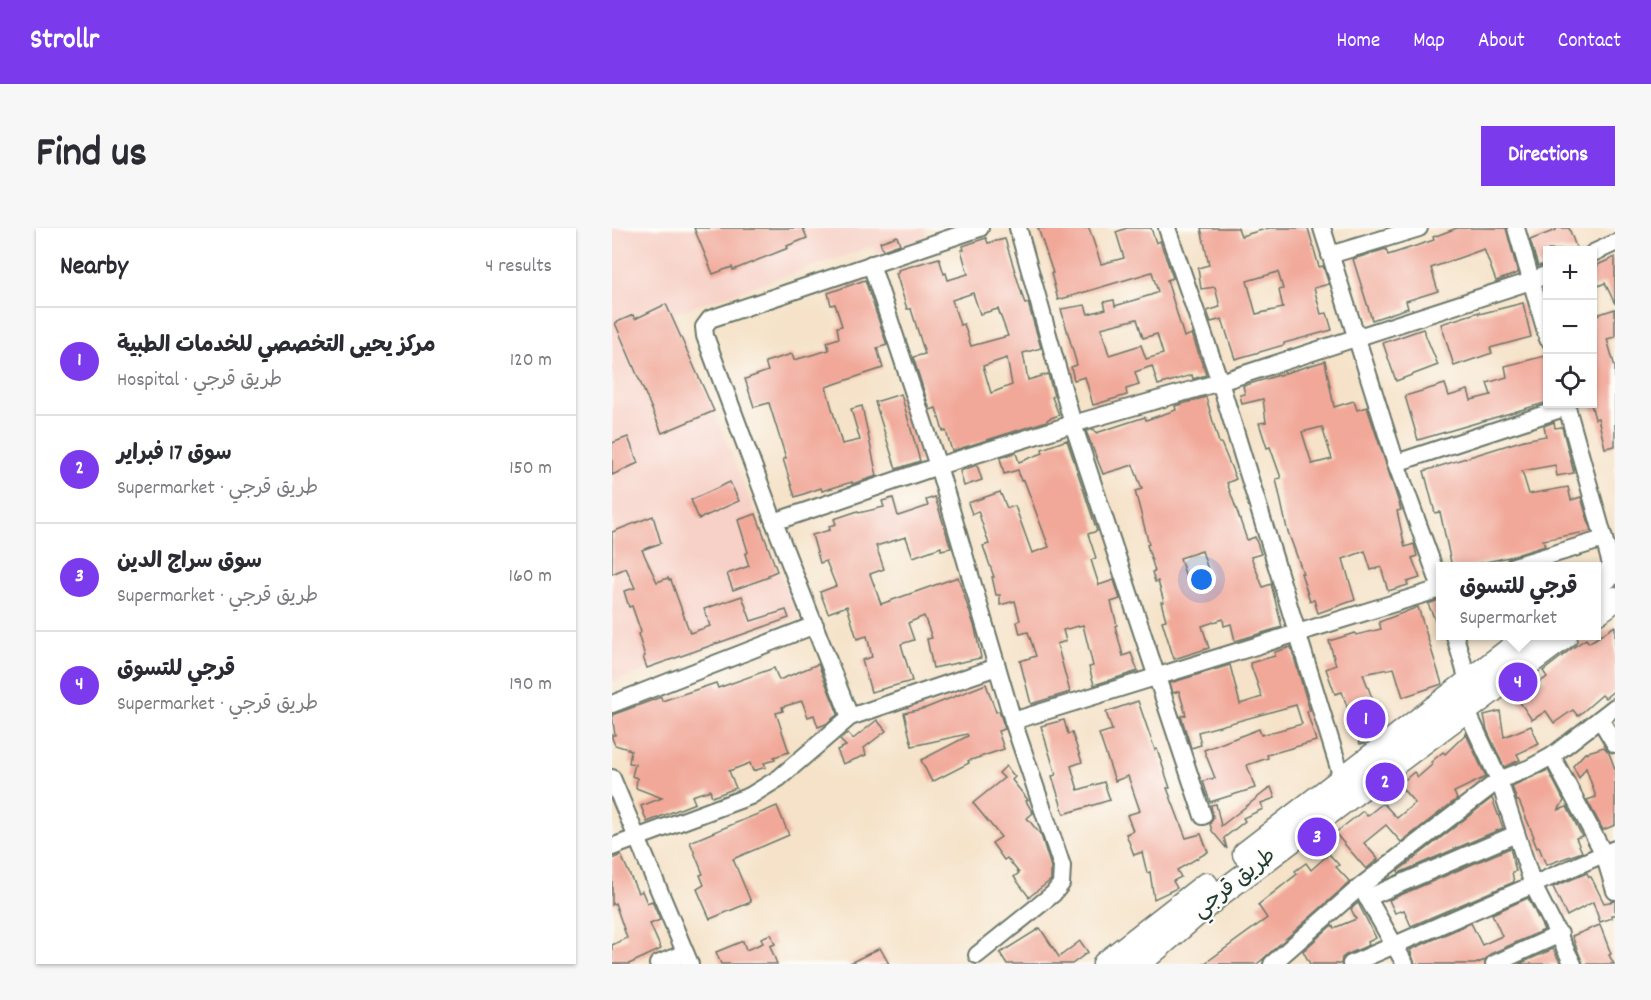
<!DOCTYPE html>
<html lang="en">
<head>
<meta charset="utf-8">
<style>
	body { margin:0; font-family:Dekko,"Playpen Sans Arabic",sans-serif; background:#f7f7f7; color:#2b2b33 }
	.controls { position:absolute; right:18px; top:18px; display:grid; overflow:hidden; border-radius:0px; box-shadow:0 2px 4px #0004 }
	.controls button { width:54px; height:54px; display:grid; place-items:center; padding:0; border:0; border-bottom:2px solid #e1e1e2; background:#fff; color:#2b2b33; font:30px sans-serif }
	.you { position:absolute; left:590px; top:352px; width:21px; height:21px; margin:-15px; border:4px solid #fff; border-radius:50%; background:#1a73e8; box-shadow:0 0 0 9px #1a73e833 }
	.badge { display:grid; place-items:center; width:39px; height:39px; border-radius:50%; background:#7c3aed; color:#fff; font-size:20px; font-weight:700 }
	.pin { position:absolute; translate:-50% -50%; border:3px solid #fff; box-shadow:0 2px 6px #0006 }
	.popup { position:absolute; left:824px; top:334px; width:165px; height:78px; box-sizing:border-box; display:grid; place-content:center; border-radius:0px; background:#fff; filter:drop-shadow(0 2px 4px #0005); font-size:20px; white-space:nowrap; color:#7c7c81 }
	.popup b { font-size:22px; color:#2b2b33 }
	.popup::after { content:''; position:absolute; left:50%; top:100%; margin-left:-12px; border:12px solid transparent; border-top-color:#fff }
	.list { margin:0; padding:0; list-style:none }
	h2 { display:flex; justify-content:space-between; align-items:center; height:78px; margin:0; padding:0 24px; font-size:26px }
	h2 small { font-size:20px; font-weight:400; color:#7c7c81 }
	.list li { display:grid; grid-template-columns:39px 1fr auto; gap:18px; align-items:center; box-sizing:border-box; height:108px; padding:0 24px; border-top:2px solid #e1e1e2 }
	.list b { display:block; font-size:22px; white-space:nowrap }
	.list p { margin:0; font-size:20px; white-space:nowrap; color:#7c7c81 }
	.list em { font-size:20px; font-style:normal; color:#7c7c81 }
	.icon { flex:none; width:33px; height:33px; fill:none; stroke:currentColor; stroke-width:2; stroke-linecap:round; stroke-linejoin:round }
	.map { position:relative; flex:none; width:1003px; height:736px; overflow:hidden; border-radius:0px }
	header { display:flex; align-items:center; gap:36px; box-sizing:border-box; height:84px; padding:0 30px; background:#7c3aed; color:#fff }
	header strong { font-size:28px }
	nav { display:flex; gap:33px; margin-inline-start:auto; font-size:21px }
	.intro { display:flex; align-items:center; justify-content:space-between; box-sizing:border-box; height:144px; padding:0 36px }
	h1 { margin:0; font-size:42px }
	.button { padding:15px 27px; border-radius:0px; background:#7c3aed; color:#fff; font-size:21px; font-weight:700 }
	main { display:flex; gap:36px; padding:0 36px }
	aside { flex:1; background:#fff; border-radius:0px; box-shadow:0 2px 4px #0004 }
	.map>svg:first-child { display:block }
	.built { fill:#f7d1c7 }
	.building { fill:#f1a899; fill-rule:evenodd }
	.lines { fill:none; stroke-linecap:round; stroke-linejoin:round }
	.minor-casing { stroke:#6a7768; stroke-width:20 }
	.highway-casing { stroke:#6a7768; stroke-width:27 }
	.minor { stroke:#fff; stroke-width:16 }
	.highway { stroke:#fff; stroke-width:24 }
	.labels { text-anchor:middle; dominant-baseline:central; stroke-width:4.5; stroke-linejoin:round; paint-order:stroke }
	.street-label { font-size:22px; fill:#1f3d34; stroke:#fdfcf7 }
</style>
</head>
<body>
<header>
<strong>Strollr</strong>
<nav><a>Home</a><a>Map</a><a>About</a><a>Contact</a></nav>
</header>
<div class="intro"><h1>Find us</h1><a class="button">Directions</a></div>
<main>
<aside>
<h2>Nearby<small>4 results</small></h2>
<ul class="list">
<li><span class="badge">1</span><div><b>مركز يحيى التخصصي للخدمات الطبية</b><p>Hospital · طريق قرجي</p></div><em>120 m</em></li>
<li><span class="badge">2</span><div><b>سوق 17 فبراير</b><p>Supermarket · طريق قرجي</p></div><em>150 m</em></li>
<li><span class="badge">3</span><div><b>سوق سراج الدين</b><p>Supermarket · طريق قرجي</p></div><em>160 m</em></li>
<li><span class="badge">4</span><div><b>قرجي للتسوق</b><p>Supermarket · طريق قرجي</p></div><em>190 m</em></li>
</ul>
</aside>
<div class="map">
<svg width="1003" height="736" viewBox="0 0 1003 736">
	<rect width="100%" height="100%" fill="#fdfcf7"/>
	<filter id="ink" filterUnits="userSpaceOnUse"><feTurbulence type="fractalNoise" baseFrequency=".0167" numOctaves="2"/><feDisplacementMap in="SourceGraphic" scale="12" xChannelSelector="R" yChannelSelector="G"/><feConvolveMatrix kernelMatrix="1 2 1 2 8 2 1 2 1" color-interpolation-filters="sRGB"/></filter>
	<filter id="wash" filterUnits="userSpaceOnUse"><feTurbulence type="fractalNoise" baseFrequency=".008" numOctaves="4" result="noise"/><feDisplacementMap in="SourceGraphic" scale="24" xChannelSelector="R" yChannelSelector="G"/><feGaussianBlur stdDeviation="1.35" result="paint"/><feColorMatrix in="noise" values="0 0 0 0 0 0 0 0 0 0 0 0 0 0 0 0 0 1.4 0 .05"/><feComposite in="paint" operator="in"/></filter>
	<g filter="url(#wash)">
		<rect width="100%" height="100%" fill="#f5e2c8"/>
		<polygon class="built" points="0,0 313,0 314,9 265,26 262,18 62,85 186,390 0,454"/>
		<g id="blocks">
			<g class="building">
				<polygon points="82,0 191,0 195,10 175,18 176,20 121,42 120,39 101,46"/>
				<path d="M426 0H477L489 36 512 30 504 4 515 0H539L544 15 548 13 561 50 555 52 572 109 580 106 594 147 581 151 580 147 546 157 540 138 523 144 527 157 514 161 515 167 481 177 473 149 462 152 459 139 465 137 449 81 473 77 476 86 494 81 492 74 502 72 503 78 539 67 546 64 540 44 446 72 439 45H441ZM525 91 531 110 545 106 551 126 534 131 529 117 497 127 489 100Z"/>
				<path d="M589 0H626L629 8 657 0H696L707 39 711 38 717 56 702 60 709 86 715 85 720 102 672 115V117L623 131 610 91 599 94 595 83 608 79 603 59 589 61 586 40 597 37ZM666 44 671 61 667 62 671 80 644 86 635 53Z"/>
				<polygon points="845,0 894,0 906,45 884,53 872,21 819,40 826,63 794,73 796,80 760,92 741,31 774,21 776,27 822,12 821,9"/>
				<polygon points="944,0 957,0 965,22 936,22 936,35 926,38 918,12 944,2"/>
				<polygon points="285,8 288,16 271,22 268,14"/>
				<path d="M374 10 376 15 393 11 413 76 416 75 429 120 411 125 416 152 436 146 442 168 440 169 447 187 436 191 435 193 340 223 334 203H331L324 180 318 182 301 129 313 126 299 81H295L284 45H286V42L327 30 332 46 334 45 336 52 356 46 349 22H352L351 18ZM361 65 368 86 386 81 396 108 359 118 352 96 348 97 340 72ZM395 130 400 157 379 165 371 138Z"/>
				<polygon points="1003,29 1003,76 993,55 981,60 981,39"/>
				<polygon points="253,52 275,117 265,120 271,140 214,159 230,216 248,212 239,181 250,178 265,248 240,256 240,254 210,263 209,260 183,269 171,231 174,230 157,175 142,179 133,151 156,143 153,134 180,126 182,132 217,122 215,114 227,110 225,99 230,98 223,76 219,77 216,65"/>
				<polygon points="911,75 919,109 878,120 880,125 842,138 829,96 867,84 867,86"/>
				<polygon points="54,76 102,183 50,205 3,95 21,87 23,91"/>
				<polygon points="1003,81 1003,109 995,111 1003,139 1003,218 993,220 986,190 983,191 979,176 981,88"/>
				<polygon points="811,101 826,137 784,153 771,115"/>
				<polygon points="933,128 936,140 936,174 806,212 793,168 833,156 837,168 856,162 859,172 879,167 875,155 895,149 893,138"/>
				<path d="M713 133 722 179 742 173 745 182 755 179 787 275 789 282 785 283 793 319 802 316 805 328 800 330 808 350 795 354 796 357 776 363 769 339 759 342 753 323 731 331 743 372 706 385 702 372 698 373 689 345H691L675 301 664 251 669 250 658 219 655 220 647 195 654 194 651 171 630 176 628 167 633 166 631 158ZM710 199 720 231 700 236 690 204Z"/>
				<polygon points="289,166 308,233 284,241 263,174"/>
				<path d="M594 169 607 215H609L624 251 615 255 625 283 635 312 643 309 649 326 639 329 651 359 659 356 670 399 623 413 619 396 612 398 611 391 590 398 597 420 562 431 550 393 554 392 549 374H552L546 353 543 354 540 344 543 343 535 317 537 316 523 263 530 261 521 237 491 246 474 203 482 201 484 205 533 189 534 192 564 182 563 178ZM590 323 598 348 576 356 568 330Z"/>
				<polygon points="942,194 943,200 950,199 962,245 945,248 943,237 910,243 917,266 956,259 959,272 969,269 979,303 931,312 933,318 897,329 851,339 840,339 828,284 823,285 812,243 912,212 934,208 932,198"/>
				<polygon points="16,209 26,235 0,247 0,215"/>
				<polygon points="455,212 485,303 476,306 484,330 479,332 487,357 502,352 508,371 499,374 505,397 503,398 511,428 519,425 526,443 482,457 477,439 481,438 471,397 451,402 454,413 445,416 458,464 419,476 408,433 424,428 416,404 408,406 405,394 408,392 403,373 388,377 388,367 384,367 380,349 382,349 371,318 377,316 366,283 360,286 356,275 388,264 395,280 403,278 420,325 437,319 412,252 409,253 406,242 392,246 388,230 404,225 407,234 431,225 430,221"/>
				<polygon points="365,237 370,252 352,258 348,243"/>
				<polygon points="118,254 127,273 87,291 79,272"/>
				<polygon points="323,269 339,320 329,322 329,319 301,329 294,309 264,318 272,341 258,346 269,376 346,349 363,400 369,430 321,440 315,411 320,410 312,388 296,395 302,412 289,416 300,453 259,464 250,432 260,429 255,408 245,411 235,378 216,385 208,364 224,358 214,333 208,335 200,307 218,302 217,298 224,296 222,291 246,283 247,285 272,279 270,273 281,270 286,288 316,278 314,272"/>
				<polygon points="144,286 165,343 156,347 157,349 121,362 115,346 137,338 133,326 136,324 126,292"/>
				<polygon points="41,288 49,315 30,322 45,354 56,350 57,352 59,352 78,405 98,398 92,381 130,368 139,393 174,382 177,390 35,440 31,429 33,428 26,406 29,404 20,378 17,379 12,363 23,360 14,340 0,346 0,304"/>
				<polygon points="827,372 828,376 828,403 816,376"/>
				<polygon points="806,379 830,456 791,469 782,440 751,446 772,501 756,514 748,516 730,464 723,466 714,441 724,437 717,413 743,405 744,407 769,401 767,394"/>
				<polygon points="1003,398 1003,462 993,470 990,467 966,488 961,482 942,495 934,483 920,492 905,470 935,449 931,443 962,419 974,411 977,415"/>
				<polygon points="679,419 698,483 695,484 704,513 655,527 656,530 635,537 643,560 598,574 591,553 603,550 592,522 647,501 649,507 690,496 684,477 586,504 589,517 579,520 569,488 574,487 567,463 561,465 558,455 618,437 628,476 650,469 638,435 663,428 663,424"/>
				<polygon points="206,436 226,486 214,496 206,499 202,487 196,489 190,473 170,479 171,483 164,485 177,524 162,529 163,532 152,535 154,539 141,543 138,535 117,543 124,560 100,569 98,562 80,568 83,575 35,594 29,578 50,570 24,560 25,550 20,548 23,536 17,535 19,522 3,517 0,510 0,507 3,507 0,487 49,469 50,473 104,455 106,460 162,440 167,452"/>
				<polygon points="374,456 384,484 387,483 393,501 386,503 392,521 356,533 357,535 320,554 309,532 356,508 355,506 300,518 292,485 314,480"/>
				<polygon points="526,473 543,522 545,521 558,560 555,560 574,610 589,606 596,624 565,642 569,649 561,653 565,660 542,671 538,644 535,645 530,624 522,627 514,606 521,603 515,587 528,583 516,548 503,553 487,506 500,502 494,484"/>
				<polygon points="888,483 892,509 919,498 927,516 905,526 908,532 892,539 875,502 872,487"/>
				<polygon points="265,492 274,503 252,520 254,527 231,536 225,522 234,518 228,512 236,505 241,511"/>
				<polygon points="452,492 456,506 460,505 470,534 459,538 466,562 492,554 498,572 452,586 440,548 444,547 429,498"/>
				<polygon points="854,506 874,549 842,564 845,571 789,614 774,597 752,615 766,631 754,641 723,605 751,583 755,588 771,575 785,590 803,575 787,557 802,544 806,549 821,536 819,534 831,524 833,526"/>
				<polygon points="992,519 997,525 1003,541 1003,597 991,602 975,572 984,569 974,540 967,550 961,538 973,525"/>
				<polygon points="394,538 403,549 400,552 416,572 414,573 421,585 415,590 429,607 439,639 439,652 417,669 402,649 407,645 395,630 392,632 380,615 389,609 361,575 392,550 387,545"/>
				<polygon points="936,542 952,573 946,582 955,579 970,608 964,610 970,624 934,637 927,619 925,620 921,610 922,609 907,573 905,573 900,558"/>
				<polygon points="659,559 663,570 649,575 651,581 631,590 633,593 612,610 615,621 600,603 598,596 601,590 599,577 604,576 609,598"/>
				<polygon points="880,570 891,600 787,645 786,643"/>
				<polygon points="165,578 177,607 121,631 139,674 98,691 85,661 92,657 88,647 91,646 78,614"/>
				<polygon points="898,620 904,643 900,644 902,654 799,698 792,682 783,685 777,672"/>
				<polygon points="717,626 727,637 724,639 738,654 651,731 645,736 592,736 655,690 646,677 685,646 683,643 694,635 699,642"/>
				<polygon points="9,627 26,665 30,663 35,675 40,673 48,692 38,696 49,721 17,736 0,736 0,717 15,710 3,675 0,677 0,631"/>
				<polygon points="975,645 977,649 979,649 992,675 1003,673 1003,687 999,687 1000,690 988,694 981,674 955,688 941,659"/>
				<polygon points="916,670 932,702 878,726 873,732 863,736 803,736 798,722 859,695 870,717 890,708 880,686"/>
				<polygon points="746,675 764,710 756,714 757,717 734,727 730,730 729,736 698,736 691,723 720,697 722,700 744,691 739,681"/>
				<polygon points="988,697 999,726 997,727 1002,736 971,736 960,708"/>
				<polygon points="428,700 447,729 468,713 476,724 460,736 395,736 388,725"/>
				<polygon points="159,706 163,716 158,718 165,736 109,736 104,724 131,713 134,722 151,715 149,710"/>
				<polygon points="268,720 277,736 236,736"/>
				<polygon points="941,721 949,736 907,736"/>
			</g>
		</g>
	</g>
	<g filter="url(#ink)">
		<use href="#blocks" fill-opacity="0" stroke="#6a7768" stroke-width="1.5"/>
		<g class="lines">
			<g class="minor-casing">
				<g id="minor">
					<polyline points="406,0 461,196 591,588"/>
					<polyline points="555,0 608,154 730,550"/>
					<polyline points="710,0 784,235 828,357"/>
					<polyline points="904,0 936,111"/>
					<polyline points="981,25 1003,15"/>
					<polyline points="718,27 807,0"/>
					<polyline points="259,36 326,238 401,493"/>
					<polyline points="954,176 1001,343"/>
					<polyline points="784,235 955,179"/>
					<polyline points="162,294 326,238 461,196 608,154 919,53 936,46"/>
					<polyline points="902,338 992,311"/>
					<polyline points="843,408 856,453"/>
					<polyline points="0,476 203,397"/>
					<polyline points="854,481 887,552 921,657 961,736"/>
					<polyline points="238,489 162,294 93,108 92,99 98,91 368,0"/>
					<polyline points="988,491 1003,516"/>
					<polyline points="940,528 992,626 1003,663"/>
					<polyline points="0,550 78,736"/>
					<polyline points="0,619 138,568 167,550 238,489 385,439"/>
					<polyline points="751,662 793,736"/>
					<polyline points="755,670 904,606"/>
					<polyline points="365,727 441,666 449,656 450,638 401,493 828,361"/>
					<polyline points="46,736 73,725"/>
					<polyline points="660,736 749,658 887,552 918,540 940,528 1003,479"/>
					<polyline points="739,736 1003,621"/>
					<polyline points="882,736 948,706"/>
				</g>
			</g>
			<g class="highway-casing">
				<g id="highway">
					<polyline points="984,356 1003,342"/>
					<polyline points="984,385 1003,371"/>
					<polyline points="633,626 916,408"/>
					<polyline points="493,736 594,657"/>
					<polyline points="526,736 609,665 953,408"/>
				</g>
			</g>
			<use href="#minor" class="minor"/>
			<use href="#highway" class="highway"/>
		</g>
	</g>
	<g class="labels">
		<g class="street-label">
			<text transform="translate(623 656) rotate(-38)">طريق قرجي</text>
		</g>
	</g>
</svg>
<div class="controls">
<button>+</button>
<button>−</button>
<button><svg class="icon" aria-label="locate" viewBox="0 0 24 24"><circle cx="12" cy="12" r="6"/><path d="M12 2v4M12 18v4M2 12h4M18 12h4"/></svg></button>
</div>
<div class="you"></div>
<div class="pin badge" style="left:754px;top:491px">1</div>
<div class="pin badge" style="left:773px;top:554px">2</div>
<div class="pin badge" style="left:705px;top:609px">3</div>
<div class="pin badge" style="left:906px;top:454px">4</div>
<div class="popup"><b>قرجي للتسوق</b>Supermarket</div>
</div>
</main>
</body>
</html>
